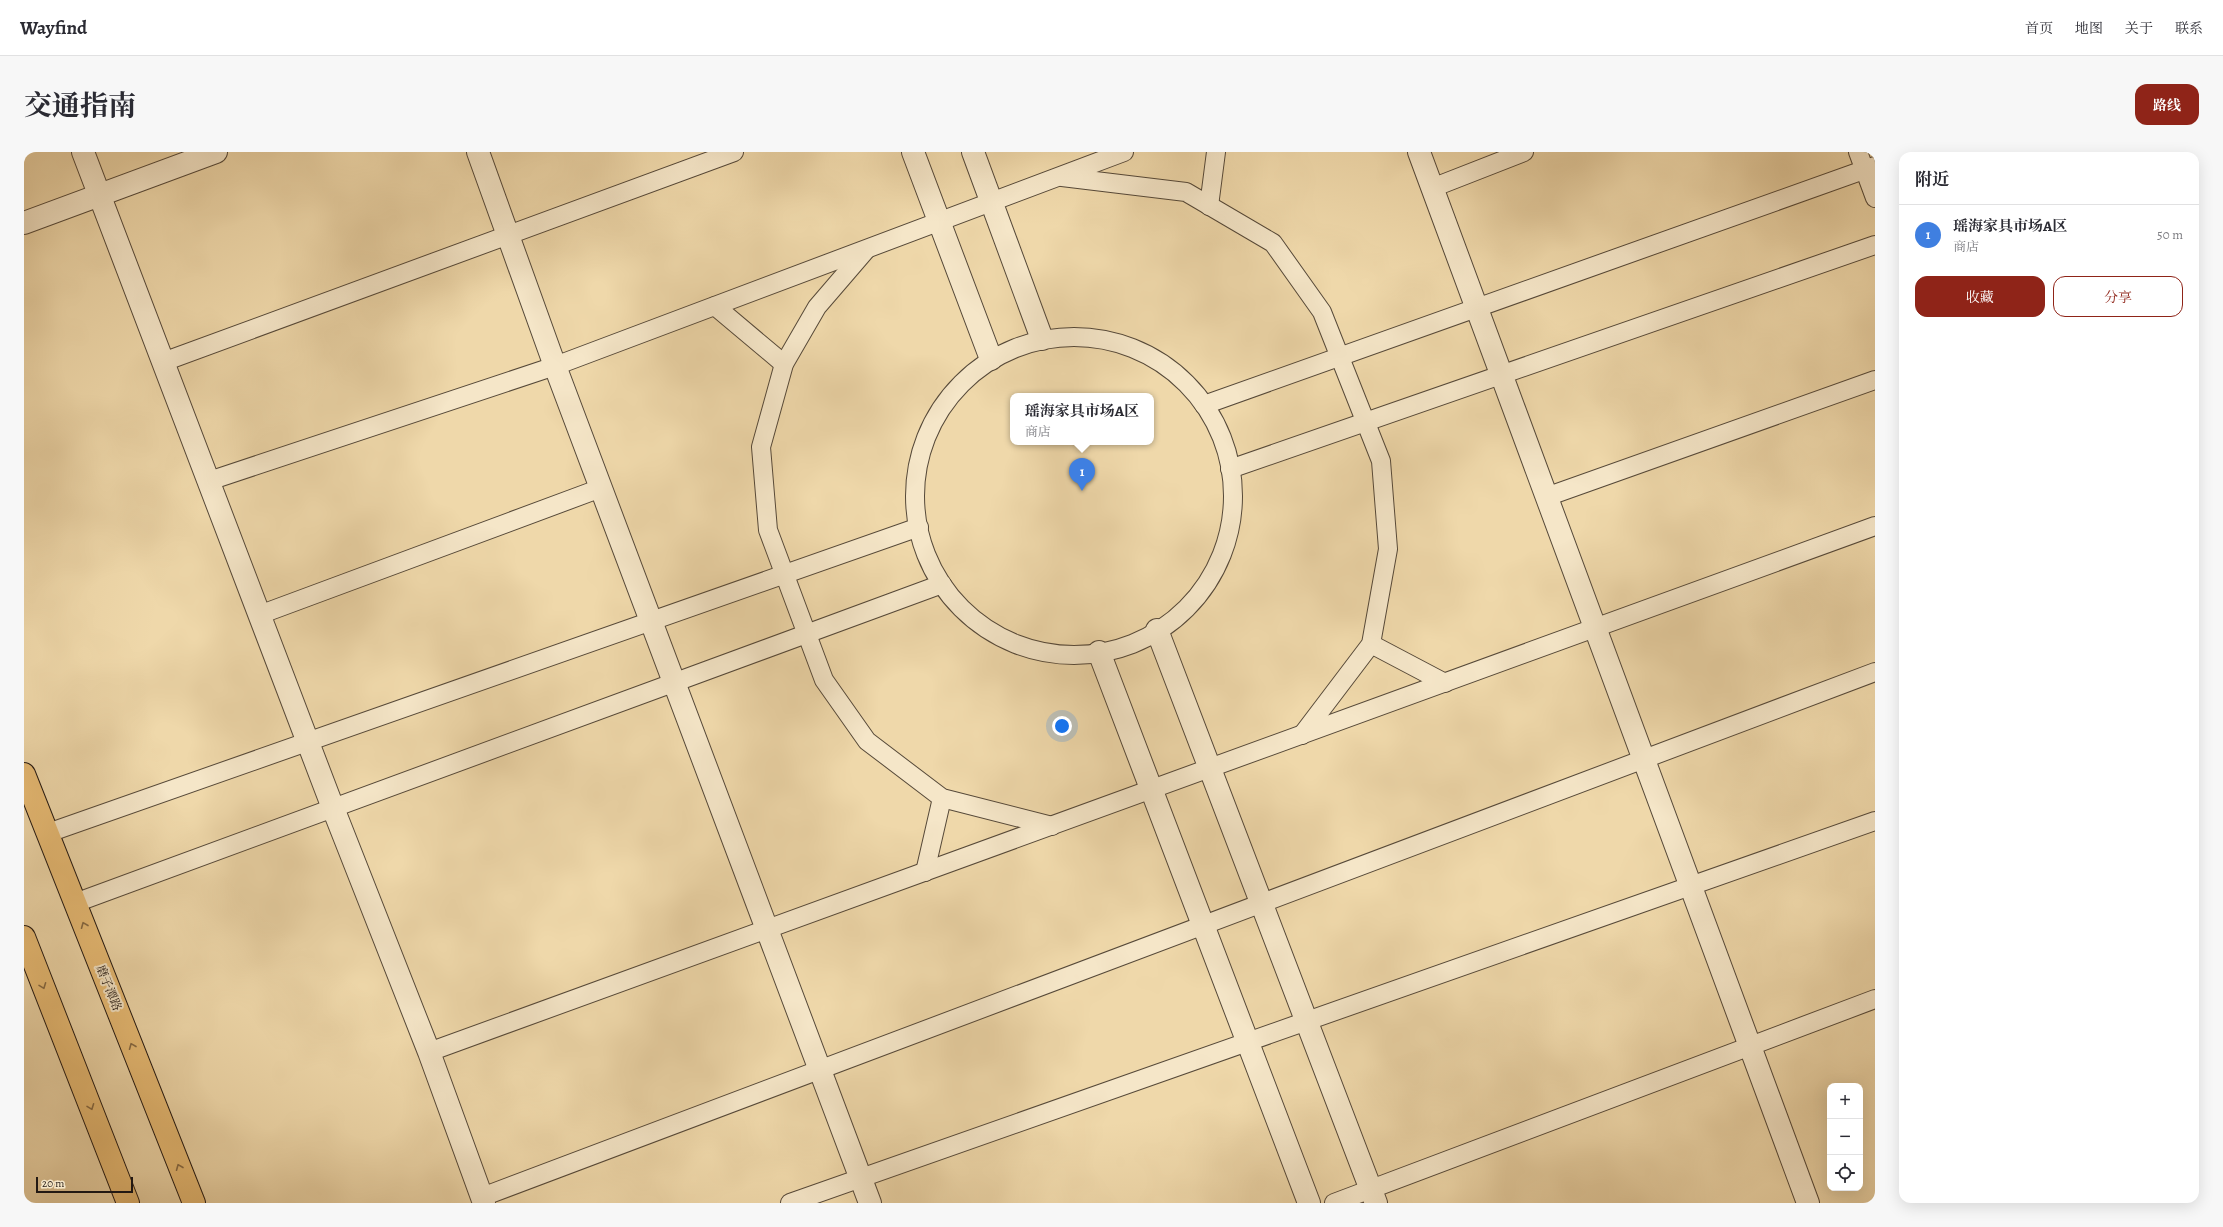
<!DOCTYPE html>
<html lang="zh">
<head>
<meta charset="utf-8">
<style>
	body { margin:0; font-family:Alegreya,"Noto Serif SC",serif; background:#f7f7f7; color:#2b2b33 }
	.controls { position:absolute; right:12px; bottom:12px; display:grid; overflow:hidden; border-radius:8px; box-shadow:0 4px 16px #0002 }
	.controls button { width:36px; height:36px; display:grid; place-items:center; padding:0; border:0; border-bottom:1px solid #e1e1e2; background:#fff; color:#2b2b33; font:20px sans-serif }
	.scale { position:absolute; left:12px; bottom:10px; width:97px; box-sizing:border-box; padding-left:4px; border:2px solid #231913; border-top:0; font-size:11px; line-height:14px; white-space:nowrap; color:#231913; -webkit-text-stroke:3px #f5e6c8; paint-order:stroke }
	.you { position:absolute; left:1038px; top:574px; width:14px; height:14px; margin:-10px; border:3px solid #fff; border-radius:50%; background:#1a73e8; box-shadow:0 0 0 6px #1a73e833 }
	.badge { display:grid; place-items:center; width:26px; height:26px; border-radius:50%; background:#8f2418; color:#fff; font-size:13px; font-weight:700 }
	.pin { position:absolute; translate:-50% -33px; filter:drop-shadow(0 1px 2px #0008) }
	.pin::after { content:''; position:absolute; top:21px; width:14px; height:12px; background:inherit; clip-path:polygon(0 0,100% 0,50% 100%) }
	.popup { position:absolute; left:986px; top:241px; width:144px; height:52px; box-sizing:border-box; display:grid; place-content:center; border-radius:8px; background:#fff; filter:drop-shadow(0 1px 3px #0005); font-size:13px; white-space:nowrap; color:#7c7c81 }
	.popup b { font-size:15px; color:#2b2b33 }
	.popup::after { content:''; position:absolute; left:50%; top:100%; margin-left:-8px; border:8px solid transparent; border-top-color:#fff }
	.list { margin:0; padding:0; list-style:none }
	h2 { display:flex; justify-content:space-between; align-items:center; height:52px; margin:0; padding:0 16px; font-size:17px }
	h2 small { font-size:13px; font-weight:400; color:#7c7c81 }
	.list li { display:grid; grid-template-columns:26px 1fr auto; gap:12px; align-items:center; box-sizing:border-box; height:60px; padding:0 16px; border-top:1px solid #e1e1e2 }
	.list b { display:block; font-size:15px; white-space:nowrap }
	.list p { margin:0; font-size:13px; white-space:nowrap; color:#7c7c81 }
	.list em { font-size:13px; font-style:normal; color:#7c7c81 }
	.actions { display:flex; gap:8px; padding:12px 16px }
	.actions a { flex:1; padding:9px 0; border:1px solid #8f2418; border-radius:12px; text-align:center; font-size:14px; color:#8f2418 }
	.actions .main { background:#8f2418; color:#fff }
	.icon { flex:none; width:22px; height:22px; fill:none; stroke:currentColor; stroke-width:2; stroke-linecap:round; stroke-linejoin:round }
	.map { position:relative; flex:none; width:1851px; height:1051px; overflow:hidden; border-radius:12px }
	header { display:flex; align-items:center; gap:24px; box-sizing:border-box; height:56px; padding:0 20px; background:#fff; border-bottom:1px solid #e1e1e2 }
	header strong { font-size:19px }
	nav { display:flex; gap:22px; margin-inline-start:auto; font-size:14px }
	.intro { display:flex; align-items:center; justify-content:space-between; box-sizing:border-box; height:96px; padding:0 24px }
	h1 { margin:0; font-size:28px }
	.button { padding:10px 18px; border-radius:12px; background:#8f2418; color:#fff; font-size:14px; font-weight:700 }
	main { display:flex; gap:24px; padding:0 24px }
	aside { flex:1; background:#fff; border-radius:12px; box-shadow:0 4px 16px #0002 }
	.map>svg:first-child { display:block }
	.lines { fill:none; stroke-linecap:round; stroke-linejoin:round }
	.lane-casing { stroke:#564939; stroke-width:20 }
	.street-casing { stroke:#564939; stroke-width:24 }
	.highway-casing { stroke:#231913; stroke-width:24 }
	.lane { stroke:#f5e6c8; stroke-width:18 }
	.street { stroke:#f5e6c8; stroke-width:22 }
	.highway { stroke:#e8bc75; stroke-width:22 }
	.oneway { stroke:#866a44 }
	.labels { text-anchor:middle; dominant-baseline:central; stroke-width:4; stroke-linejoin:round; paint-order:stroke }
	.street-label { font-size:12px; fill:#231913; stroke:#f5e6c8 }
</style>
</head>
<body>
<header>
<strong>Wayfind</strong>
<nav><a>首页</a><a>地图</a><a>关于</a><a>联系</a></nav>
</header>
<div class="intro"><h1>交通指南</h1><a class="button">路线</a></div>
<main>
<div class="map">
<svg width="1851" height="1051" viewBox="0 0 1851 1051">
	<rect width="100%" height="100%" fill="#efd8aa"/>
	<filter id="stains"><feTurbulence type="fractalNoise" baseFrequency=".005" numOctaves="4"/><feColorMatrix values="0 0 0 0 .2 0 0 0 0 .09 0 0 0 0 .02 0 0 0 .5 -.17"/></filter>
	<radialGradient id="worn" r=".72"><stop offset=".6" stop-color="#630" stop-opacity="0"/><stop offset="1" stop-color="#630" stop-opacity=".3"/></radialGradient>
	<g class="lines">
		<g class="lane-casing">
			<g id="lane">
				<polyline points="1834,0 1851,46"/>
				<polyline points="1038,25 1162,40 1249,91 1298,160 1357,309 1364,397 1347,492 1278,583"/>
				<polyline points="1408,36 1500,0"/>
				<polyline points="1185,54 1192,0"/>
				<polyline points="842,98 793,155 760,212 737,295 744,378 800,528 843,589 918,646 1028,674"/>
				<polyline points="691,154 760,212"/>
				<circle cx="1050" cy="344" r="159"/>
				<polyline points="139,210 710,0"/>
				<polyline points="1180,253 1851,14"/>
				<polyline points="1206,317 1851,93"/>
				<polyline points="185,329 531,214 1100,0"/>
				<polyline points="1522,345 1851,228"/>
				<polyline points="235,463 577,336"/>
				<polyline points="1347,492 1421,531"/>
				<polyline points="24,681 895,375"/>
				<polyline points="901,720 918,646"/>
				<polyline points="51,751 918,432"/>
				<polyline points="405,900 1851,374"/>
				<polyline points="458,1045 1851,520"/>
				<polyline points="766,1051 1851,669"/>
				<polyline points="1310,1051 1851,847"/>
			</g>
		</g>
		<g class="street-casing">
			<g id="street">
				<polyline points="59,0 309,656 405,900 460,1051"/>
				<polyline points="454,0 531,214 846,1051"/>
				<polyline points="889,0 967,207"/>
				<polyline points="949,0 1018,187"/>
				<polyline points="1395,0 1784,1051"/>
				<polyline points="0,71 192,0"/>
				<polyline points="1133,478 1352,1051"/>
				<polyline points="1075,500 1285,1051"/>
			</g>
		</g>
		<g class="highway-casing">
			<g id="highway">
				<polyline points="0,622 170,1051"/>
				<polyline points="0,785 104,1051"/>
			</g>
		</g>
		<use href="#lane" class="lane"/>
		<use href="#street" class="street"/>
		<use href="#highway" class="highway"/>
	</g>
	<defs><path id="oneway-chevron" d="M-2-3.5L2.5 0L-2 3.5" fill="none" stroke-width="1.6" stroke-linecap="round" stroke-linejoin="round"/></defs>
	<g class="oneway">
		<use href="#oneway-chevron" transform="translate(60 773) rotate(-112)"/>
		<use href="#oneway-chevron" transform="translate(19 834) rotate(69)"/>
		<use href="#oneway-chevron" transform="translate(108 894) rotate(-112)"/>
		<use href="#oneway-chevron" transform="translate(67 955) rotate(69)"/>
		<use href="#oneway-chevron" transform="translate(155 1015) rotate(-112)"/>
	</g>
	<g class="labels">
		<g class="street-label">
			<text transform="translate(85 836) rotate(68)">磨子潭路</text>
		</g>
	</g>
	<rect width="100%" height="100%" filter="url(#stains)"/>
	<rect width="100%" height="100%" fill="url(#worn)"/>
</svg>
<div class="controls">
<button>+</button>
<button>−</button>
<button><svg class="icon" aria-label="locate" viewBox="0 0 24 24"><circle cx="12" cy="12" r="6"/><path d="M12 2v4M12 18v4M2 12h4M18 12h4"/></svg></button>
</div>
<div class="scale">20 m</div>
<div class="you"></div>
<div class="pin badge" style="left:1058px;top:339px;background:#3f7fe0">1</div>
<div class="popup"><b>瑶海家具市场A区</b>商店</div>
</div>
<aside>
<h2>附近<small></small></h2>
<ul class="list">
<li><span class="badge" style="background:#3f7fe0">1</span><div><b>瑶海家具市场A区</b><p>商店</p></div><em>50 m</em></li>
</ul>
<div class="actions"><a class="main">收藏</a><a>分享</a></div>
</aside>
</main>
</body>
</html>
